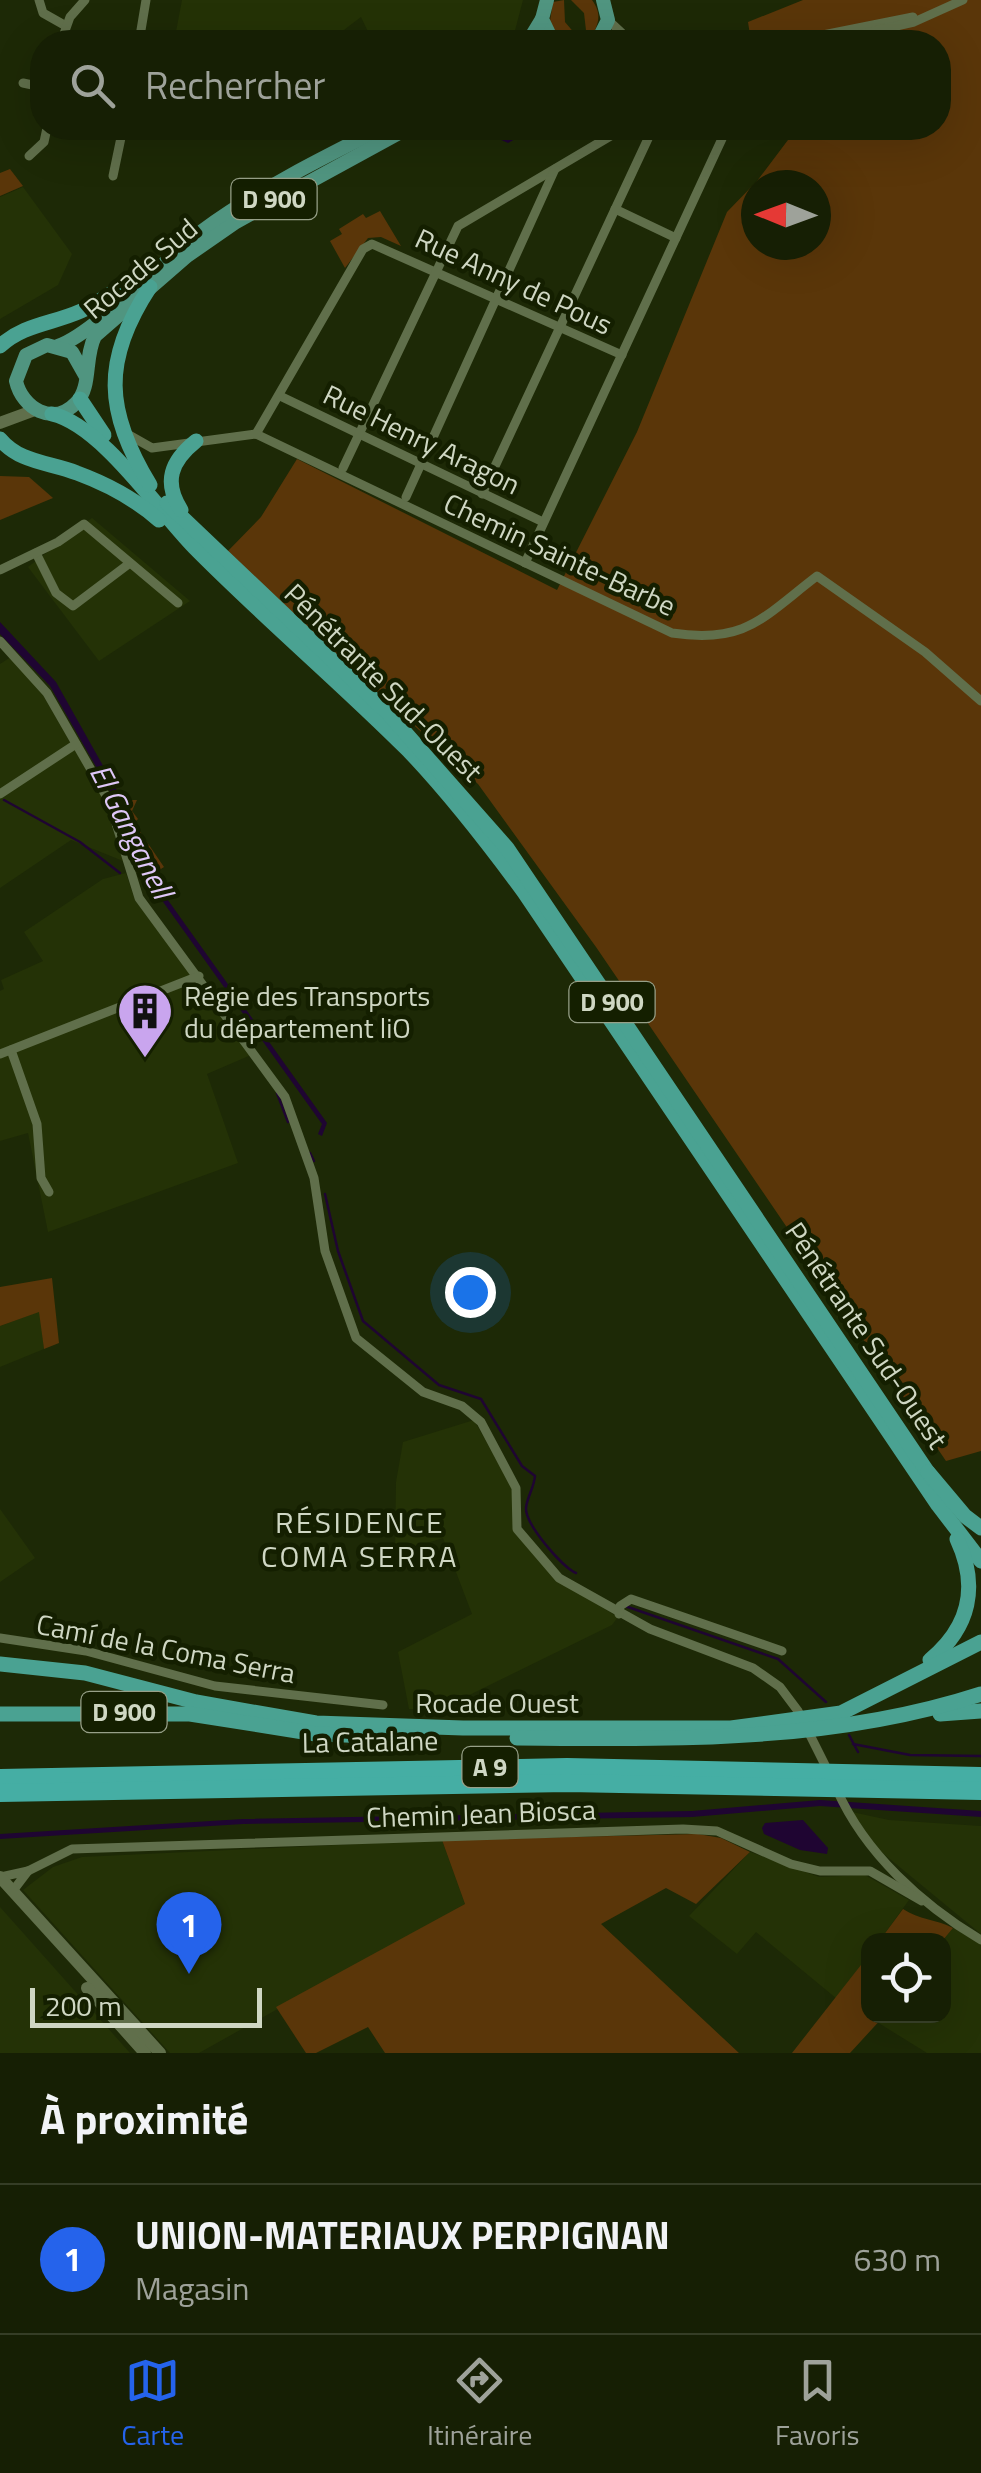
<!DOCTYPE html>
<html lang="fr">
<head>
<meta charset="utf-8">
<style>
	body { margin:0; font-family:"Titillium Web",sans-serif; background:#1f270e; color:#f1f3f6 }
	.controls { position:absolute; right:30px; bottom:30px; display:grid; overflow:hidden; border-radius:20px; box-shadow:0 10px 40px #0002 }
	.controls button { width:90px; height:90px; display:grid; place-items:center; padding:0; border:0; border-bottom:2px solid #353d26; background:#161f04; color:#f1f3f6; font:50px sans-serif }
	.compass { position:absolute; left:741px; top:170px; width:90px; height:90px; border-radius:50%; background:#161f04; box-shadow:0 10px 40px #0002; rotate:271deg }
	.scale { position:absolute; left:30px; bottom:25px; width:232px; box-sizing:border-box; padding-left:10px; border:5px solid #cfd7c3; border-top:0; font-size:28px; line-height:35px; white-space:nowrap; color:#cfd7c3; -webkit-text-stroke:8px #141f00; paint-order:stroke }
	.you { position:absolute; left:470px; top:1292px; width:35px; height:35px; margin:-25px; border:8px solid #fff; border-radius:50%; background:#1a73e8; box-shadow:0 0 0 15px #1a73e833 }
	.badge { display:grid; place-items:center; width:65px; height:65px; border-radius:50%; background:#2563eb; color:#fff; font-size:32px; font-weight:700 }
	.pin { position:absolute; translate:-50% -82px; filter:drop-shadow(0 2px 5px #0008) }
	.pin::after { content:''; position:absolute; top:52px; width:35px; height:30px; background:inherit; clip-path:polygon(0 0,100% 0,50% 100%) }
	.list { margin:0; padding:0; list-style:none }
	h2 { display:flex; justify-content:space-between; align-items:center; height:130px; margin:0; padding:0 40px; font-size:42px }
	h2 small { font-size:32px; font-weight:400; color:#9ea29a }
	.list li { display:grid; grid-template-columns:65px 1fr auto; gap:30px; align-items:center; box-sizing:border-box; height:150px; padding:0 40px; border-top:2px solid #353d26 }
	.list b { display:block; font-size:38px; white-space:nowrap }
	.list p { margin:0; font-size:32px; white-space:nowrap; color:#9ea29a }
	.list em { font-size:32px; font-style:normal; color:#9ea29a }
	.icon { flex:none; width:55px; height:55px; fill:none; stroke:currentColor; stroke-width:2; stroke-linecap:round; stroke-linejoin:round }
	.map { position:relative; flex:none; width:981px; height:2053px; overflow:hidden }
	.search { position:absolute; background:#161f04; box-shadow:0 10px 40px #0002; left:30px; right:30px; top:30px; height:110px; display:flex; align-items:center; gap:25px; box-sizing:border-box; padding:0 35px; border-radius:40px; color:#9ea29a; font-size:38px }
	.sheet { height:280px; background:#161f04 }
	nav { display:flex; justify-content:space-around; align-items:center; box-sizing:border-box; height:140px; border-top:2px solid #353d26; background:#161f04; font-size:28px; color:#9ea29a }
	nav a { display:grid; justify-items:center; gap:5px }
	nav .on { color:#2563eb }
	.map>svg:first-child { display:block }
	.built { fill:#243206 }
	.green { fill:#5a3609; fill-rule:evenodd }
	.water { fill:#1f0532 }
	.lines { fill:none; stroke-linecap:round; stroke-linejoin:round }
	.stream { stroke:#1f0532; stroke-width:2.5 }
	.minor { stroke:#606f4b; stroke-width:9 }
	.secondary { stroke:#606f4b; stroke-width:12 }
	.primary { stroke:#509580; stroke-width:14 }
	.trunk { stroke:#4aa292; stroke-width:15 }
	.motorway { stroke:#45aea4; stroke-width:18 }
	.labels { text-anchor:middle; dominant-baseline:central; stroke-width:9; stroke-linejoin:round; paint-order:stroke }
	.shield { fill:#141f00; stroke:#97a088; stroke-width:2.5 }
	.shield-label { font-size:25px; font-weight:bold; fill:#cfd7c3 }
	.street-label { font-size:28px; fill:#cfd7c3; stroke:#141f00 }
	.poi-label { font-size:28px; fill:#cfd7c3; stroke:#141f00; text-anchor:start }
	.water-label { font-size:30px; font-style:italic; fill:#dec7f7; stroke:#141f00 }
	.neighbourhood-label { font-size:30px; letter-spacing:2.5px; fill:#cfd7c3; stroke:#141f00 }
</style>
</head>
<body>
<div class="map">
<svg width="981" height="2053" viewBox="0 0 981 2053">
	<rect width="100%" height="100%" fill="#1d2906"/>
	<g class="built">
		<polygon points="182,0 523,0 512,42 373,42 361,17 328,42 174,42"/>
		<polygon points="23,187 72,254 58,285 0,319 0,197"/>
		<polygon points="92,518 190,601 99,661 28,567"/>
		<polygon points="11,657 43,695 103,798 123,861 71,840 0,888 0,664"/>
		<polygon points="126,873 135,900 251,1055 207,1074 238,1163 48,1232 28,1133 0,1141 0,991 4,989 1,980 43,961 24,932 103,879"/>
		<polygon points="40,1311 44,1349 0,1367 0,1326"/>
		<polygon points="474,1420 513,1489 515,1530 557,1580 618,1617 612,1625 441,1709 409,1709 398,1652 472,1614 443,1538 395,1553 396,1482 403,1442"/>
		<polygon points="0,1509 35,1558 0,1582"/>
		<polygon points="852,1812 889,1820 981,1826 981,1934 879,1850"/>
		<polygon points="442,1840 465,1904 199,2053 170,2053 23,1890 53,1867 82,1857"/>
		<polygon points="750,1852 819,1877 865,1875 909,1900 880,1940 868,1940 868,1956 837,1999 756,1932 737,1954 689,1916"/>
		<polygon points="0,1907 130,2053 0,2053"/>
		<polygon points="953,1928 981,1944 981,2053 927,2053 877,2022 884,2016 944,2016 943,1940"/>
	</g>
	<g class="green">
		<polygon points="564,0 565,22 581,41 566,42 549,27 553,2"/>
		<path d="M571 0H592C602 14 599 22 592 37L587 39 584 13Z"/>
		<path d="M803 0H981V1451L946 1461 596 947 478 784 226 553 261 517 297 459 557 590 637 432 727 212 757 181 797 128H938V42H819L816 34 760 42 750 35 748 22ZM756 185H816V245H756Z"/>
		<polygon points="10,169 23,186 0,196 0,173"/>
		<polygon points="380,211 401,246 381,237 368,238 345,268 330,241 342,234 339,229 363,214 366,218"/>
		<polygon points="0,476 29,477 53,498 0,520"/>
		<polygon points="123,800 137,800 132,811 138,819 134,823 164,867 153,874"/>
		<polygon points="52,1278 59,1343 44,1349 39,1312 0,1326 0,1287"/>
		<polygon points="698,1834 721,1838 750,1852 696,1904 666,1888 601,1924 739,2053 385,2053 368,2027 316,2053 306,2053 276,2007 465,1904 442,1840"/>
		<path d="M903 1909C919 1920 936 1919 953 1928L943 1940H880Z"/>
		<polygon points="868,1956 868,2016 884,2016 850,2053 792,2053"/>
	</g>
	<g class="water">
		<polygon points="495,128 535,128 508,143 490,135"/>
		<polygon points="0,622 56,682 129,812 150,875 327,1123 322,1136 318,1134 322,1124 146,878 123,814 50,686 0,634"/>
		<polygon points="820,1800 981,1811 981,1817 820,1806 692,1817 243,1824 0,1839 0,1834 243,1819 692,1811"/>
		<polygon points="803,1820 828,1848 827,1854 800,1850 764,1834 762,1828 765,1823"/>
	</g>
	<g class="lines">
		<g class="stream">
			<polyline points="4,800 80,842 120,873"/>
			<polyline points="277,1093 288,1122"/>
			<polyline points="310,1153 314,1161"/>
			<path d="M325 1194 338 1251 363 1321 439 1385 481 1399 522 1466 535 1476C534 1488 527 1497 526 1508 525 1524 562 1567 576 1573"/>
			<polyline points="625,1606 778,1659 826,1702"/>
			<polyline points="849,1735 858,1752"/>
			<polyline points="853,1744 910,1755 981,1756"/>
		</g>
		<g class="minor">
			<polyline points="39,0 43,13 66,26"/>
			<polyline points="608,20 623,34 643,42"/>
			<polyline points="61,42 70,17 85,0"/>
			<polyline points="139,42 146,0"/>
			<polyline points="788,42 913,17"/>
			<polyline points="826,42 914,22 963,0"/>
			<polyline points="23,83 42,87"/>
			<polyline points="29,156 44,142 47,128"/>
			<polyline points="113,176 123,128"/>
			<polyline points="615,209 676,238"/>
			<polyline points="280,396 543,522"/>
			<path d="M256 434 672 633C746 644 762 618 817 576L925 652 981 701"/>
			<polyline points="256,434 363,249 372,244 622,355"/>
			<polyline points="129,435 152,448 256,434"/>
			<polyline points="343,468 458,226 624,128"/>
			<polyline points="482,494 653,128"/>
			<polyline points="406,497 555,169"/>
			<polyline points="36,553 56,593 73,606 130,563"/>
			<polyline points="525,563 727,128"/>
			<polyline points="0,570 58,542 84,524 178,603"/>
			<polyline points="0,641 47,693 109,801 139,898 285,1097 314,1178 325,1251 356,1338 423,1392 462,1406 481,1422 516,1488 517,1529 559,1578 650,1629 753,1668 780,1687 798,1711 828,1771"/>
			<polyline points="0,794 76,744"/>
			<polyline points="11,1050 37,1124 41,1178 49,1192"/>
			<polyline points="0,1054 199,976"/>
			<polyline points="619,1614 620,1606 631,1599 782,1651"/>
			<polyline points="0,1638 86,1651 215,1686 383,1705"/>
			<path d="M837 1790C865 1853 922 1905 981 1940"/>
			<polyline points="28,1871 72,1849 683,1829 717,1831 791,1864 820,1871 870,1871 922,1901"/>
			<polyline points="0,1877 28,1871 12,1892"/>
		</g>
		<g class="secondary">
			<polyline points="0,423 35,410"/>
			<polyline points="0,1877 160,2053"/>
			<polyline points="87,1988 145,2053"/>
		</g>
		<g class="primary">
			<polyline points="547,0 542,19 553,42"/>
			<polyline points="528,42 542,19"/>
			<polyline points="597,42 608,20 603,0"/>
			<path d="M58 346C94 334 165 259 202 231 258 190 320 159 382 128"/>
			<path d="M85 375 72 352 47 345 26 355 16 381C22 408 53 427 76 403 92 387 84 357 95 336L187 256 236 222 408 128"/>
		</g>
		<g class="trunk">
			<path d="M0 346C24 324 52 324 81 311 101 302 116 287 138 282"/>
			<polyline points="80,399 104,435"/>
			<path d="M52 414C101 425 158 510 194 547 263 617 339 681 409 751 451 795 488 843 524 892L938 1505 981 1561"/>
			<path d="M0 439C20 463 49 462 77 473 107 484 135 499 159 520"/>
			<path d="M150 485C105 411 102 360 150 287"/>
			<polyline points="167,503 387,712 507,848 933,1480"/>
			<path d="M181 510C163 482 171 461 196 441"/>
			<polyline points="928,1472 965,1516 981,1528"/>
			<path d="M930 1660C970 1627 979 1586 957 1539"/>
			<polyline points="0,1664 85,1673 196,1702 316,1723 463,1728 731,1728 841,1713 981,1642"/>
			<polyline points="0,1714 190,1714 316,1734 429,1738"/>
			<polyline points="940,1714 981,1711"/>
			<path d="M517 1738C674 1739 830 1743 981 1694"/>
		</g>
		<g class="motorway">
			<polyline points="0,1778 567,1767 981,1776"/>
			<polyline points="0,1793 568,1783 981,1791"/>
		</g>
	</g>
	<defs>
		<g id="building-pin" transform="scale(2.875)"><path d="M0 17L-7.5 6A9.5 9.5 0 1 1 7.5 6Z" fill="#c9a5ee" stroke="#141f00"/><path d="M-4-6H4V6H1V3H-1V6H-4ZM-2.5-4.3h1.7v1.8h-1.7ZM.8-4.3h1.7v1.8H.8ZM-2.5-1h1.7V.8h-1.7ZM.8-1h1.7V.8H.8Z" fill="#111"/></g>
	</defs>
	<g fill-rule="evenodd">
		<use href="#building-pin" x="145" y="1011"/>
	</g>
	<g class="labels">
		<g class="shield">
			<rect x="231.5" y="179" width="85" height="40" rx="8"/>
			<rect x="569.5" y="982" width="85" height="40" rx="8"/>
			<rect x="81.5" y="1692" width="85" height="40" rx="8"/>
			<rect x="462.5" y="1747" width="55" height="40" rx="8"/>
		</g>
		<g class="shield-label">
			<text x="274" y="199">D 900</text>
			<text x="612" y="1002">D 900</text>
			<text x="124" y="1712">D 900</text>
			<text x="490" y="1767">A 9</text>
		</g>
		<g class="street-label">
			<text transform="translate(140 268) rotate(-40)">Rocade Sud</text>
			<text transform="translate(514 281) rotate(25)">Rue Anny de Pous</text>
			<text transform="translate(422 439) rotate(26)">Rue Henry Aragon</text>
			<text transform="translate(560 554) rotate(25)">Chemin Sainte-Barbe</text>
			<text transform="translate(384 682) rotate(45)">Pénétrante Sud-Ouest</text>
			<text transform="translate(867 1335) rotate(56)">Pénétrante Sud-Ouest</text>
			<text transform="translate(166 1648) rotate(11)">Camí de la Coma Serra</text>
			<text x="497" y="1702">Rocade Ouest</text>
			<text transform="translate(370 1741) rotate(-1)">La Catalane</text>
			<text transform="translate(481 1813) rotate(-2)">Chemin Jean Biosca</text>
		</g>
		<g class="poi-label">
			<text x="184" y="995">Régie des Transports<tspan x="184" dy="32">du département liO</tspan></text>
		</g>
		<g class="water-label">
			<text transform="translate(132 831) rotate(63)">El Ganganell</text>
		</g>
		<g class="neighbourhood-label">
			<text x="360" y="1522">RÉSIDENCE<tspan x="360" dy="34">COMA SERRA</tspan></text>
		</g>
	</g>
</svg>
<div class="controls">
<button><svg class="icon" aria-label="locate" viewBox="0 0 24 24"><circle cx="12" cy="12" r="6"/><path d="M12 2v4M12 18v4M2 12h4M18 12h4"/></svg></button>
</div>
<svg class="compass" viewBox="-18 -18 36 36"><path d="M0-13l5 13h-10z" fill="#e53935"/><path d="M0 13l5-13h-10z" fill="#9ea29a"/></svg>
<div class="scale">200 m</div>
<div class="you"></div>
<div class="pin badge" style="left:189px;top:1974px">1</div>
<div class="search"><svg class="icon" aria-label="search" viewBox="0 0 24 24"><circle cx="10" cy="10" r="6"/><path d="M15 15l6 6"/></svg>Rechercher</div>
</div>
<section class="sheet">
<h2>À proximité<small></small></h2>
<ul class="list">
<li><span class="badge">1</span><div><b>UNION-MATERIAUX PERPIGNAN</b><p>Magasin</p></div><em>630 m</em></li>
</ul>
</section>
<nav>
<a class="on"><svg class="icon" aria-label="map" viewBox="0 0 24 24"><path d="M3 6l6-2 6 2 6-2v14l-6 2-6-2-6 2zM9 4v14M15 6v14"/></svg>Carte</a>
<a><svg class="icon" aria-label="directions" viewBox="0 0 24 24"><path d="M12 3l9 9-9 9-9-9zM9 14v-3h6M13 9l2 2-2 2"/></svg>Itinéraire</a>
<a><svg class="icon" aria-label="saved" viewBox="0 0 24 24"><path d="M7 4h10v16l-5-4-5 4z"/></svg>Favoris</a>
</nav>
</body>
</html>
